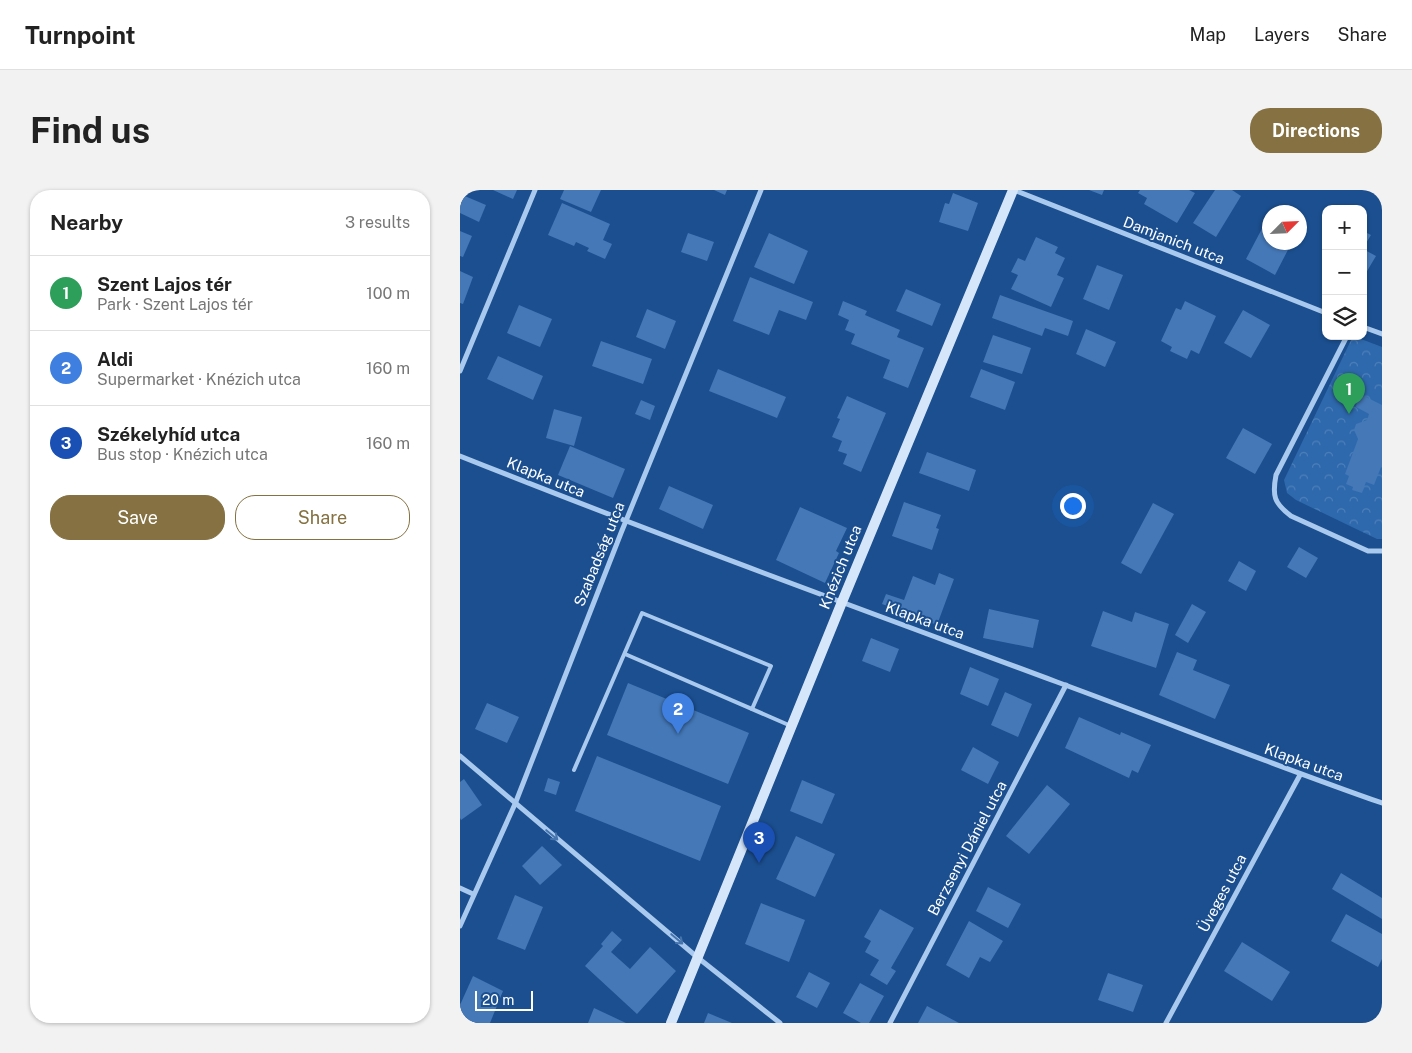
<!DOCTYPE html>
<html lang="en">
<head>
<meta charset="utf-8">
<style>
	body { margin:0; font-family:"Public Sans",sans-serif; background:#f2f2f2; color:#222 }
	.controls { position:absolute; right:15px; top:15px; display:grid; overflow:hidden; border-radius:10px; box-shadow:0 1px 4px #0004 }
	.controls button { width:45px; height:45px; display:grid; place-items:center; padding:0; border:0; border-bottom:1px solid #e0e0e0; background:#fff; color:#222; font:25px sans-serif }
	.compass { position:absolute; left:802px; top:15px; width:45px; height:45px; border-radius:50%; background:#fff; box-shadow:0 1px 4px #0004; rotate:66deg }
	.scale { position:absolute; left:15px; bottom:12px; width:58px; box-sizing:border-box; padding-left:5px; border:2px solid #fff; border-top:0; font-size:14px; line-height:18px; white-space:nowrap; color:#fff; -webkit-text-stroke:4px #1b4f8f; paint-order:stroke }
	.you { position:absolute; left:612px; top:315px; width:18px; height:18px; margin:-12px; border:4px solid #fff; border-radius:50%; background:#1a73e8; box-shadow:0 0 0 8px #1a73e833 }
	.badge { display:grid; place-items:center; width:32px; height:32px; border-radius:50%; background:#857141; color:#fff; font-size:16px; font-weight:700 }
	.pin { position:absolute; translate:-50% -41px; filter:drop-shadow(0 1px 2px #0008) }
	.pin::after { content:''; position:absolute; top:26px; width:18px; height:15px; background:inherit; clip-path:polygon(0 0,100% 0,50% 100%) }
	.list { margin:0; padding:0; list-style:none }
	h2 { display:flex; justify-content:space-between; align-items:center; height:65px; margin:0; padding:0 20px; font-size:21px }
	h2 small { font-size:16px; font-weight:400; color:#767676 }
	.list li { display:grid; grid-template-columns:32px 1fr auto; gap:15px; align-items:center; box-sizing:border-box; height:75px; padding:0 20px; border-top:1px solid #e0e0e0 }
	.list b { display:block; font-size:19px; white-space:nowrap }
	.list p { margin:0; font-size:16px; white-space:nowrap; color:#767676 }
	.list em { font-size:16px; font-style:normal; color:#767676 }
	.actions { display:flex; gap:10px; padding:15px 20px }
	.actions a { flex:1; padding:11px 0; border:1px solid #857141; border-radius:20px; text-align:center; font-size:18px; color:#857141 }
	.actions .main { background:#857141; color:#fff }
	.icon { flex:none; width:28px; height:28px; fill:none; stroke:currentColor; stroke-width:2; stroke-linecap:round; stroke-linejoin:round }
	.map { position:relative; flex:none; width:922px; height:833px; overflow:hidden; border-radius:20px }
	header { display:flex; align-items:center; gap:30px; box-sizing:border-box; height:70px; padding:0 25px; background:#fff; border-bottom:1px solid #e0e0e0 }
	header strong { font-size:24px }
	nav { display:flex; gap:28px; margin-inline-start:auto; font-size:18px }
	.intro { display:flex; align-items:center; justify-content:space-between; box-sizing:border-box; height:120px; padding:0 30px }
	h1 { margin:0; font-size:35px }
	.button { padding:12px 22px; border-radius:20px; background:#857141; color:#fff; font-size:18px; font-weight:700 }
	main { display:flex; gap:30px; padding:0 30px }
	aside { flex:1; background:#fff; border-radius:20px; box-shadow:0 1px 4px #0004 }
	.map>svg:first-child { display:block }
	.park { fill:url(#park-crowns) }
	.building { fill:#4478b7 }
	.lines { fill:none; stroke-linecap:round; stroke-linejoin:round }
	.lane { stroke:#a9c9ee; stroke-width:4 }
	.street { stroke:#a9c9ee; stroke-width:5 }
	.secondary { stroke:#d6e6fa; stroke-width:10 }
	.oneway { stroke:#4674ac }
	.labels { text-anchor:middle; dominant-baseline:central; stroke-width:4; stroke-linejoin:round; paint-order:stroke }
	.street-label { font-size:15px; fill:#fff; stroke:#1b4f8f }
</style>
</head>
<body>
<header>
<strong>Turnpoint</strong>
<nav><a>Map</a><a>Layers</a><a>Share</a></nav>
</header>
<div class="intro"><h1>Find us</h1><a class="button">Directions</a></div>
<main>
<aside>
<h2>Nearby<small>3 results</small></h2>
<ul class="list">
<li><span class="badge" style="background:#2e9e5b">1</span><div><b>Szent Lajos tér</b><p>Park · Szent Lajos tér</p></div><em>100 m</em></li>
<li><span class="badge" style="background:#3f7fe0">2</span><div><b>Aldi</b><p>Supermarket · Knézich utca</p></div><em>160 m</em></li>
<li><span class="badge" style="background:#1a4fb4">3</span><div><b>Székelyhíd utca</b><p>Bus stop · Knézich utca</p></div><em>160 m</em></li>
</ul>
<div class="actions"><a class="main">Save</a><a>Share</a></div>
</aside>
<div class="map">
<svg width="922" height="833" viewBox="0 0 922 833">
	<defs>
		<pattern id="park-crowns" width="20" height="18" patternUnits="userSpaceOnUse" patternTransform="scale(1.25)"><rect width="20" height="18" fill="#2e69ad"/><path d="M2 6a3 3 0 1 1 6 0M12 15a3 3 0 1 1 6 0" fill="none" stroke="#4d80b9"/></pattern>
	</defs>
	<rect width="100%" height="100%" fill="#1b4f8f"/>
	<polygon class="park" points="893,146 922,157 922,349 917,349 836,310 827,303 824,290"/>
	<g class="building">
		<polygon points="33,0 57,0 53,9"/>
		<polygon points="104,0 141,0 131,22 100,9"/>
		<polygon points="254,0 267,0 265,5"/>
		<polygon points="629,0 644,0 642,5"/>
		<polygon points="680,0 729,0 735,3 717,33 684,14 687,8 678,3"/>
		<polygon points="755,0 772,0 781,6 756,47 733,33"/>
		<polygon points="493,3 518,13 508,41 479,32 485,13 489,14"/>
		<polygon points="0,4 26,15 19,32 0,23"/>
		<polygon points="102,13 150,34 143,50 152,54 145,69 127,61 129,58 116,52 114,56 88,45"/>
		<polygon points="806,31 809,33 809,52 832,52 815,85 786,69"/>
		<polygon points="0,41 12,46 3,67 0,66"/>
		<polygon points="903,41 911,45 903,58"/>
		<polygon points="228,43 254,52 247,71 221,62"/>
		<polygon points="309,43 348,61 334,94 294,77"/>
		<polygon points="576,47 598,57 595,63 605,68 597,85 604,88 591,117 551,99 558,85 551,82 558,68 565,71"/>
		<polygon points="903,59 916,66 903,88"/>
		<polygon points="637,75 663,85 649,120 623,109"/>
		<polygon points="0,81 13,87 3,114 0,113"/>
		<polygon points="290,87 353,112 346,130 319,120 309,145 273,131"/>
		<polygon points="446,99 481,114 472,136 436,121"/>
		<polygon points="540,105 613,131 608,146 585,138 582,146 532,128"/>
		<polygon points="383,111 407,121 405,125 440,140 437,147 464,158 448,198 423,188 430,170 391,154 395,144 385,140 389,130 378,125"/>
		<polygon points="725,111 756,126 739,164 731,160 727,169 710,161 712,157 701,151 716,118 721,120"/>
		<polygon points="59,115 92,129 80,157 47,143"/>
		<polygon points="187,119 216,131 205,159 176,147"/>
		<polygon points="783,120 810,135 791,168 764,153"/>
		<polygon points="626,139 656,152 645,177 616,164"/>
		<polygon points="533,145 571,158 562,184 523,172"/>
		<polygon points="141,151 192,169 183,194 132,176"/>
		<polygon points="38,166 83,186 73,210 27,189"/>
		<polygon points="258,179 326,207 317,228 249,201"/>
		<polygon points="521,179 555,192 545,220 510,207"/>
		<polygon points="387,206 426,223 401,282 383,274 387,264 378,261 382,251 372,247 380,229 377,228"/>
		<polygon points="904,206 922,215 922,278 921,277 914,295 906,292 902,303 892,300 893,297 886,294 889,286 885,284 898,249 894,240 896,234 907,230 909,224 896,217 897,209"/>
		<polygon points="181,210 195,216 190,230 175,224"/>
		<polygon points="94,219 122,227 114,256 86,248"/>
		<polygon points="783,238 812,254 795,284 766,268"/>
		<polygon points="110,256 165,279 153,308 98,285"/>
		<polygon points="467,262 516,280 509,301 459,283"/>
		<polygon points="209,296 253,315 243,339 199,319"/>
		<polygon points="444,312 481,325 476,338 479,339 472,360 432,346"/>
		<polygon points="693,313 714,324 681,384 661,373"/>
		<polygon points="340,317 387,338 376,361 379,363 365,393 316,370"/>
		<polygon points="839,357 858,368 846,388 827,377"/>
		<polygon points="779,371 796,381 786,401 768,391"/>
		<polygon points="479,383 494,389 477,435 422,414 426,404 444,410 453,386 475,395"/>
		<polygon points="732,414 746,422 728,453 715,445"/>
		<polygon points="529,419 579,430 573,458 523,448"/>
		<polygon points="643,421 672,432 675,422 709,434 696,478 631,456"/>
		<polygon points="411,448 439,459 430,482 402,471"/>
		<polygon points="717,462 737,470 733,480 770,495 755,529 699,505"/>
		<polygon points="510,477 539,489 528,516 500,504"/>
		<polygon points="168,493 289,543 268,594 147,545"/>
		<polygon points="545,502 572,514 558,547 531,535"/>
		<polygon points="27,513 59,527 47,553 15,539"/>
		<polygon points="619,527 660,545 661,542 691,555 678,583 672,580 669,588 605,558"/>
		<polygon points="513,557 539,572 528,594 501,580"/>
		<polygon points="137,566 261,616 240,671 115,621"/>
		<polygon points="88,588 100,592 96,605 84,601"/>
		<polygon points="4,589 22,615 1,630 0,628 0,592"/>
		<polygon points="342,590 375,604 362,634 330,621"/>
		<polygon points="587,595 610,614 569,664 546,646"/>
		<polygon points="336,646 375,664 355,707 316,689"/>
		<polygon points="82,656 102,675 80,695 62,676"/>
		<polygon points="881,683 922,708 922,729 872,699"/>
		<polygon points="528,697 561,714 548,738 516,721"/>
		<polygon points="55,705 83,717 65,760 37,749"/>
		<polygon points="301,713 345,730 329,772 285,754"/>
		<polygon points="420,719 454,738 431,778 436,781 427,795 410,785 419,770 405,762 411,751 404,747"/>
		<polygon points="886,724 922,744 922,769 918,777 871,751"/>
		<polygon points="509,731 543,751 530,772 520,767 509,788 486,775"/>
		<polygon points="152,741 162,750 151,762 170,779 190,757 216,781 177,824 125,776 143,756 141,754"/>
		<polygon points="782,752 830,782 812,811 764,781"/>
		<polygon points="349,782 370,793 357,818 336,807"/>
		<polygon points="648,783 683,795 673,822 638,810"/>
		<polygon points="13,786 43,801 30,833 8,833 0,830 0,815"/>
		<polygon points="400,793 424,806 409,833 401,833 383,823"/>
		<polygon points="467,816 499,833 458,833"/>
		<polygon points="134,818 166,833 128,833"/>
		<polygon points="248,823 272,833 244,833"/>
	</g>
	<g class="lines">
		<g class="lane">
			<polyline points="165,464 331,536"/>
			<polyline points="114,580 182,423 311,476 292,519"/>
		</g>
		<g class="street">
			<polyline points="554,0 866,123"/>
			<polyline points="903,137 922,144"/>
			<path d="M887 146 816 285C812 306 814 313 831 326L908 361H922"/>
			<polyline points="0,181 75,0"/>
			<path d="M0 266C198 345 398 418 597 492 706 532 813 575 922 613"/>
			<polyline points="0,566 237,767 320,833"/>
			<polyline points="0,698 13,704"/>
			<polyline points="0,736 55,614 161,343 301,0"/>
			<polyline points="430,833 606,495"/>
			<polyline points="706,833 840,585"/>
		</g>
		<polyline class="secondary" points="211,833 382,412 553,0"/>
	</g>
	<defs><path id="oneway-shaft" d="M-6 0H5M1.5-3L5.5 0L1.5 3" fill="none" stroke-width="1.6" stroke-linecap="round" stroke-linejoin="round" transform="scale(1.25)"/></defs>
	<g class="oneway">
		<use href="#oneway-shaft" transform="translate(92 645) rotate(40)"/>
		<use href="#oneway-shaft" transform="translate(217 749) rotate(40)"/>
	</g>
	<g class="labels">
		<g class="street-label">
			<text transform="translate(714 50) rotate(21)">Damjanich utca</text>
			<text transform="translate(86 287) rotate(22)">Klapka utca</text>
			<text transform="translate(139 364) rotate(-68)">Szabadság utca</text>
			<text transform="translate(380 377) rotate(-68)">Knézich utca</text>
			<text transform="translate(465 430) rotate(20)">Klapka utca</text>
			<text transform="translate(844 572) rotate(20)">Klapka utca</text>
			<text transform="translate(507 658) rotate(-62)">Berzsenyi Dániel utca</text>
			<text transform="translate(762 703) rotate(-62)">Üveges utca</text>
		</g>
	</g>
</svg>
<div class="controls">
<button>+</button>
<button>−</button>
<button><svg class="icon" aria-label="layers" viewBox="0 0 24 24"><path d="M12 4l9 5-9 5-9-5zM3 14l9 5 9-5"/></svg></button>
</div>
<svg class="compass" viewBox="-18 -18 36 36"><path d="M0-13l5 13h-10z" fill="#e53935"/><path d="M0 13l5-13h-10z" fill="#767676"/></svg>
<div class="scale">20 m</div>
<div class="you"></div>
<div class="pin badge" style="left:889px;top:224px;background:#2e9e5b">1</div>
<div class="pin badge" style="left:218px;top:544px;background:#3f7fe0">2</div>
<div class="pin badge" style="left:299px;top:673px;background:#1a4fb4">3</div>
</div>
</main>
</body>
</html>
